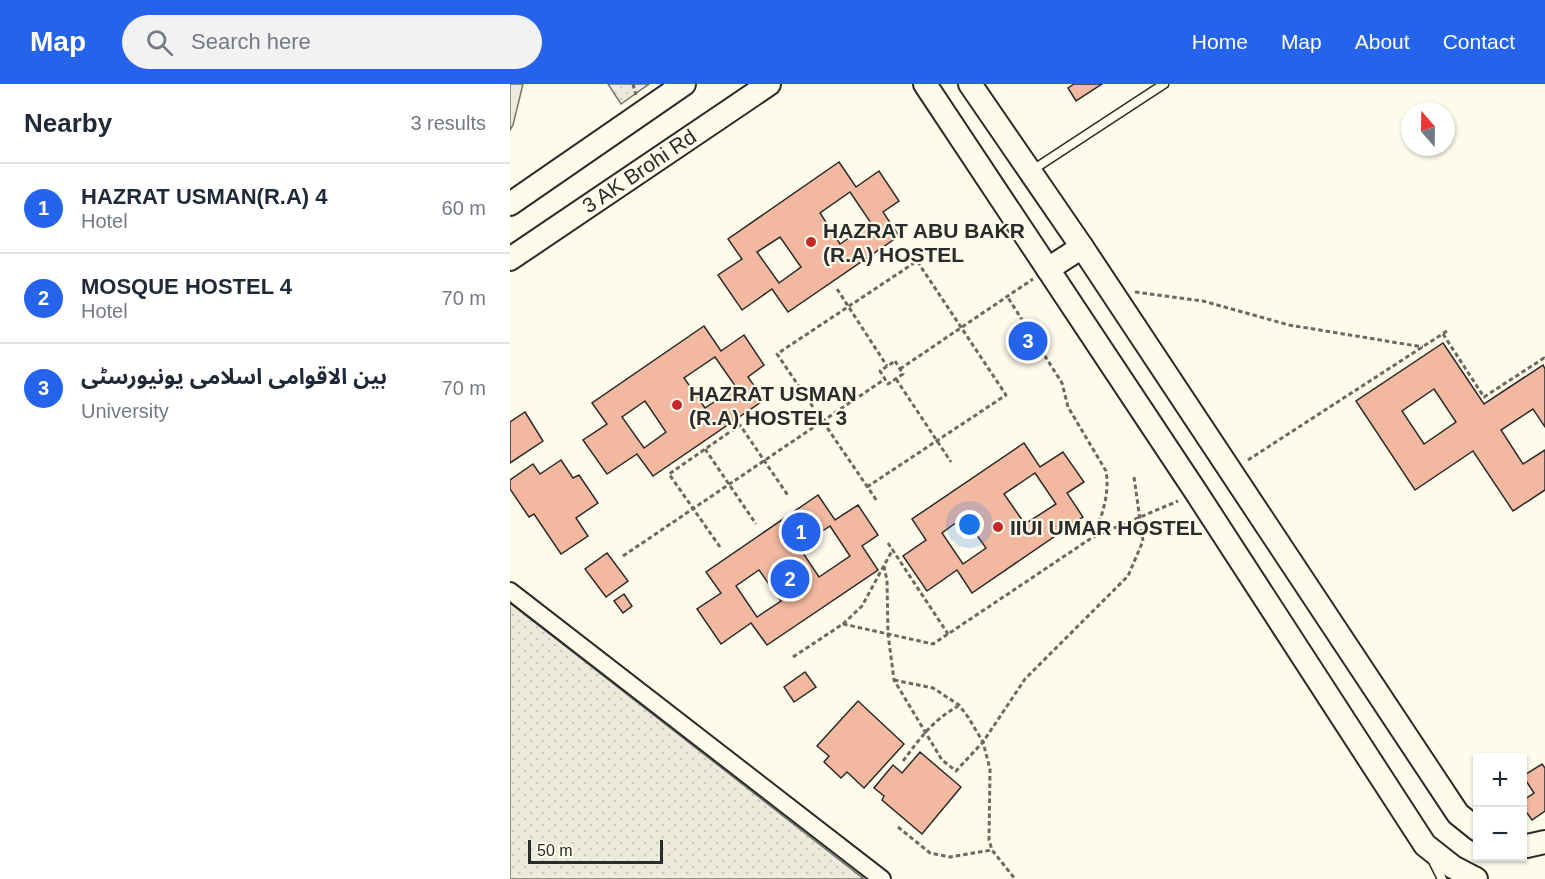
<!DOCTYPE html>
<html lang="en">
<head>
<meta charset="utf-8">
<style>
	body { margin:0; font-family:Helvetica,"Noto Sans Arabic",sans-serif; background:#f2f2f3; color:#1f2937 }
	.controls { position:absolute; right:18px; bottom:18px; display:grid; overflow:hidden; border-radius:0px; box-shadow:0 2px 4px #0004 }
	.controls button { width:54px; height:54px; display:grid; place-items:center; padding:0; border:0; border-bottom:2px solid #e0e1e3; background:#fff; color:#1f2937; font:30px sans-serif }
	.compass { position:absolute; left:891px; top:18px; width:54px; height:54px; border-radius:50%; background:#fff; box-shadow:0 2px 4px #0004; rotate:340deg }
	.scale { position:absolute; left:18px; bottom:15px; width:135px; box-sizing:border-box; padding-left:6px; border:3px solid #2b2b2b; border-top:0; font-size:16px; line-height:21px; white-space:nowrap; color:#2b2b2b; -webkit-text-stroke:4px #fdfbea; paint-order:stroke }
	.you { position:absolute; left:460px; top:441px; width:21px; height:21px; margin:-15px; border:4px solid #fff; border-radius:50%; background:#1a73e8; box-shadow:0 0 0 9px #1a73e833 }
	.badge { display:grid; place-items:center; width:39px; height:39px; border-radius:50%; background:#2563eb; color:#fff; font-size:20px; font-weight:700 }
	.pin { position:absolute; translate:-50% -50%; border:3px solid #fff; box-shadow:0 2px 6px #0006 }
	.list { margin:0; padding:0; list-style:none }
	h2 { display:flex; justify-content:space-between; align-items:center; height:78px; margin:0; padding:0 24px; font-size:26px }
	h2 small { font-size:20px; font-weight:400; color:#747a83 }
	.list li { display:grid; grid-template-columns:39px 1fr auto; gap:18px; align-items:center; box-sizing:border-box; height:90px; padding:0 24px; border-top:2px solid #e0e1e3 }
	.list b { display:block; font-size:22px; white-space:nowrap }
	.list p { margin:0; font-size:20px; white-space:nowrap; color:#747a83 }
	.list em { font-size:20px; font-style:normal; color:#747a83 }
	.icon { flex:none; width:33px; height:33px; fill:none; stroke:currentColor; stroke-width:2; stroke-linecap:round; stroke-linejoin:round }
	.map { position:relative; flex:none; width:1035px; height:795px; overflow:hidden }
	header { display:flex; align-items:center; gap:36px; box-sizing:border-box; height:84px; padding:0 30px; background:#2563eb; color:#fff }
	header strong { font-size:28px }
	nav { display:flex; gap:33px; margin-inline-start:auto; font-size:21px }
	.search { width:420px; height:54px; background:#f2f2f3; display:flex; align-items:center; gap:15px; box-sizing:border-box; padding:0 21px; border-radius:33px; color:#747a83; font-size:22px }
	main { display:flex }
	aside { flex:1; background:#fff }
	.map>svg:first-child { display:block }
	.grass { fill:url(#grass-dots); stroke:#74746e; stroke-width:1.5 }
	.pitch { fill:#ecebdb; stroke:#74746e; stroke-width:1.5 }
	.building { fill:#f2b8a0; stroke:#2b2b2b; stroke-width:1.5; fill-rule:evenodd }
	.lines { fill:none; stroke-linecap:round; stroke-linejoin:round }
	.lane-casing { stroke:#2b2b2b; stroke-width:11 }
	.street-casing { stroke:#2b2b2b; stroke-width:20 }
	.secondary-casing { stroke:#2b2b2b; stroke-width:26 }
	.path { stroke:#6a6964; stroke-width:3; stroke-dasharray:4.5 3; stroke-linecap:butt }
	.lane { stroke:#fdfbea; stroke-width:8 }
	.street { stroke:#fdfbea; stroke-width:16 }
	.secondary { stroke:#fdfbea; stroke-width:22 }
	.poi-dot { fill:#c62828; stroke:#fdfbea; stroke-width:2 }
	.labels { text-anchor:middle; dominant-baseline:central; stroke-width:4.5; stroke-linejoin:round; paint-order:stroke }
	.street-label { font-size:21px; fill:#2b2b2b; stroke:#fdfbea }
	.poi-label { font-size:21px; font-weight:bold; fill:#2b2b2b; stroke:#fdfbea; text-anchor:start }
</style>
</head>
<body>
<header>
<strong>Map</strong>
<div class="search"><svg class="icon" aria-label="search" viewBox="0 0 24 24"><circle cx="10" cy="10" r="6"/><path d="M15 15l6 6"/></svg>Search here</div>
<nav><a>Home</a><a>Map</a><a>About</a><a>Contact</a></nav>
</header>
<main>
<aside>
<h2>Nearby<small>3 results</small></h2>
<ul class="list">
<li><span class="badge">1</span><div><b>HAZRAT USMAN(R.A) 4</b><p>Hotel</p></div><em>60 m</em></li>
<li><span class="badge">2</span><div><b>MOSQUE HOSTEL 4</b><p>Hotel</p></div><em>70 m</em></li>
<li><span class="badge">3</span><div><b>بین الاقوامی اسلامی یونیورسٹی</b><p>University</p></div><em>70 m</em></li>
</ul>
</aside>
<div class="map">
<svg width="1035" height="795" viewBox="0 0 1035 795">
	<defs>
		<pattern id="grass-dots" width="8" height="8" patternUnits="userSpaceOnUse" patternTransform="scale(1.5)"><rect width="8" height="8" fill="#ecebdb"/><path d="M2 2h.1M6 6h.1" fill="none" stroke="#cbcabc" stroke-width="1.8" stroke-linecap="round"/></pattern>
	</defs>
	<rect width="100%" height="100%" fill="#fdfbea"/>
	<g class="grass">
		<polygon points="98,0 139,0 111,20"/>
		<polygon points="0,519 354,795 0,795"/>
	</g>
	<polygon class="pitch" points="0,0 13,0 3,41 0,46"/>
	<g class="building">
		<polygon points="564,0 592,0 566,17 558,4"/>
		<path d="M329 78 346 103 369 87 389 117 373 128 389 152 278 228 262 205 232 226 208 191 232 175 218 155ZM340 108 361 139 330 160 310 129ZM270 153 291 183 269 199 247 168Z"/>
		<path d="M194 242 211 267 234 251 254 281 238 293 254 316 143 392 127 370 97 390 73 356 97 340 82 319ZM205 273 226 303 195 324 174 294ZM135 317 156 348 134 364 112 333Z"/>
		<path d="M933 259 974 320 1033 281 1035 285V343L1023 325 991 346 1013 380 1035 366V406L1003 427 963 367 905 406 846 317ZM924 305 946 338 914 360 892 327Z"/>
		<polygon points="15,328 33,357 0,379 0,338"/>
		<path d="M514 359 530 383 553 368 574 398 557 409 573 433 462 509 447 486 417 507 393 472 416 456 402 435ZM525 389 546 420 515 440 494 410ZM454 433 476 464 453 480 432 449Z"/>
		<polygon points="51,376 63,394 69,391 88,419 66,434 78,452 51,470 24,430 19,433 0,405 0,396 23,380 30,390"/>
		<path d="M308 411 325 436 348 421 368 451 352 462 368 486 257 561 241 539 211 560 187 525 211 509 196 488ZM320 442 340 472 309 493 289 463ZM249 486 271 517 247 533 226 502Z"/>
		<polygon points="97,469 118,497 96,513 75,485"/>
		<polygon points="114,510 122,522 113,529 104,517"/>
		<polygon points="295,588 306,603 284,618 274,603"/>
		<polygon points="348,617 394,660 354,704 337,688 331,694 314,678 319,672 307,662"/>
		<polygon points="410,668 451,703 412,750 372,716 374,712 364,704 383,681 392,689"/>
		<polygon points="1032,680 1035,684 1035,727 1022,736 1012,722 1012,717 1024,709 1013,692"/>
	</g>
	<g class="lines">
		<g class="lane-casing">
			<g id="lane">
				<polyline points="521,87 654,0"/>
				<polyline points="922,775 932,795"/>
			</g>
		</g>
		<g class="street-casing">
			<polyline id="street" points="0,507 372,795"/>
		</g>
		<g class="secondary-casing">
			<g id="secondary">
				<polyline points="415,0 686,408 915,761 943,783 966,795"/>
				<polyline points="460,0 572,163 948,730 968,746"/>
				<polyline points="0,120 174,0"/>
				<polyline points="0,175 259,0"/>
				<polyline points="538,185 572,163"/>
				<polyline points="1012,761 1017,762 1035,758"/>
			</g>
		</g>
		<g class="path">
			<polyline points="123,0 126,11"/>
			<polyline points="327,205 377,282"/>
			<polyline points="625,208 693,217 779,241 913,263"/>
			<polyline points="933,250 974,313 1034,274 1035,276"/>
			<polygon points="385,277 393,290 378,300 370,287"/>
			<polyline points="390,285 523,195"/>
			<polyline points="386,295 441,378"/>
			<polyline points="195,365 246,440"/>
			<polyline points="738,376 937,247"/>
			<polyline points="357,403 496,311 407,177 267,270 367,417"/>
			<polyline points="583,453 668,417"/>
			<polyline points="378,459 438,550"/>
			<polyline points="210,463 159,390 230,341 279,413"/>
			<polyline points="113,472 375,295"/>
			<polyline points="374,482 377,497 378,550 384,596 432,676 446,687 473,658 515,595 618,492 633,457 624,393"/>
			<polyline points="333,540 352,522 383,465"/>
			<path d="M283 573 333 540 423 560 583 453C592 433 600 409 596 387L558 323 552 299 497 212"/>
			<polyline points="384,596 423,604 449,621 458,633 473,658 480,685 479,756 482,766 505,795"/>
			<path d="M393 677C412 652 421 638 448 622"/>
			<polyline points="388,743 420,769 440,773 482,766"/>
		</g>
		<use href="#lane" class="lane"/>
		<use href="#street" class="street"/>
		<use href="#secondary" class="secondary"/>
	</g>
	<g class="poi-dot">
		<circle cx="301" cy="158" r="6"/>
		<circle cx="167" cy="321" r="6"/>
		<circle cx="488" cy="443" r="6"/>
	</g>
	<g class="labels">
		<g class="street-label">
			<text transform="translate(129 87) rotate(-34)">3 AK Brohi Rd</text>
		</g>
		<g class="poi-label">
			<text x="313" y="146">HAZRAT ABU BAKR<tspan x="313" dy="24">(R.A) HOSTEL</tspan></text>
			<text x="179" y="309">HAZRAT USMAN<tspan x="179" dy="24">(R.A) HOSTEL 3</tspan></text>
			<text x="500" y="443">IIUI UMAR HOSTEL</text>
		</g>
	</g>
</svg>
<div class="controls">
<button>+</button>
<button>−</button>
</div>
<svg class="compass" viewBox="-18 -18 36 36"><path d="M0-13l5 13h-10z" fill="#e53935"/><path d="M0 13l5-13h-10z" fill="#747a83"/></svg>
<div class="scale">50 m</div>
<div class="you"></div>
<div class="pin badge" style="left:291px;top:448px">1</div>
<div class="pin badge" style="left:280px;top:495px">2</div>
<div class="pin badge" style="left:518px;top:257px">3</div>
</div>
</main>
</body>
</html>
